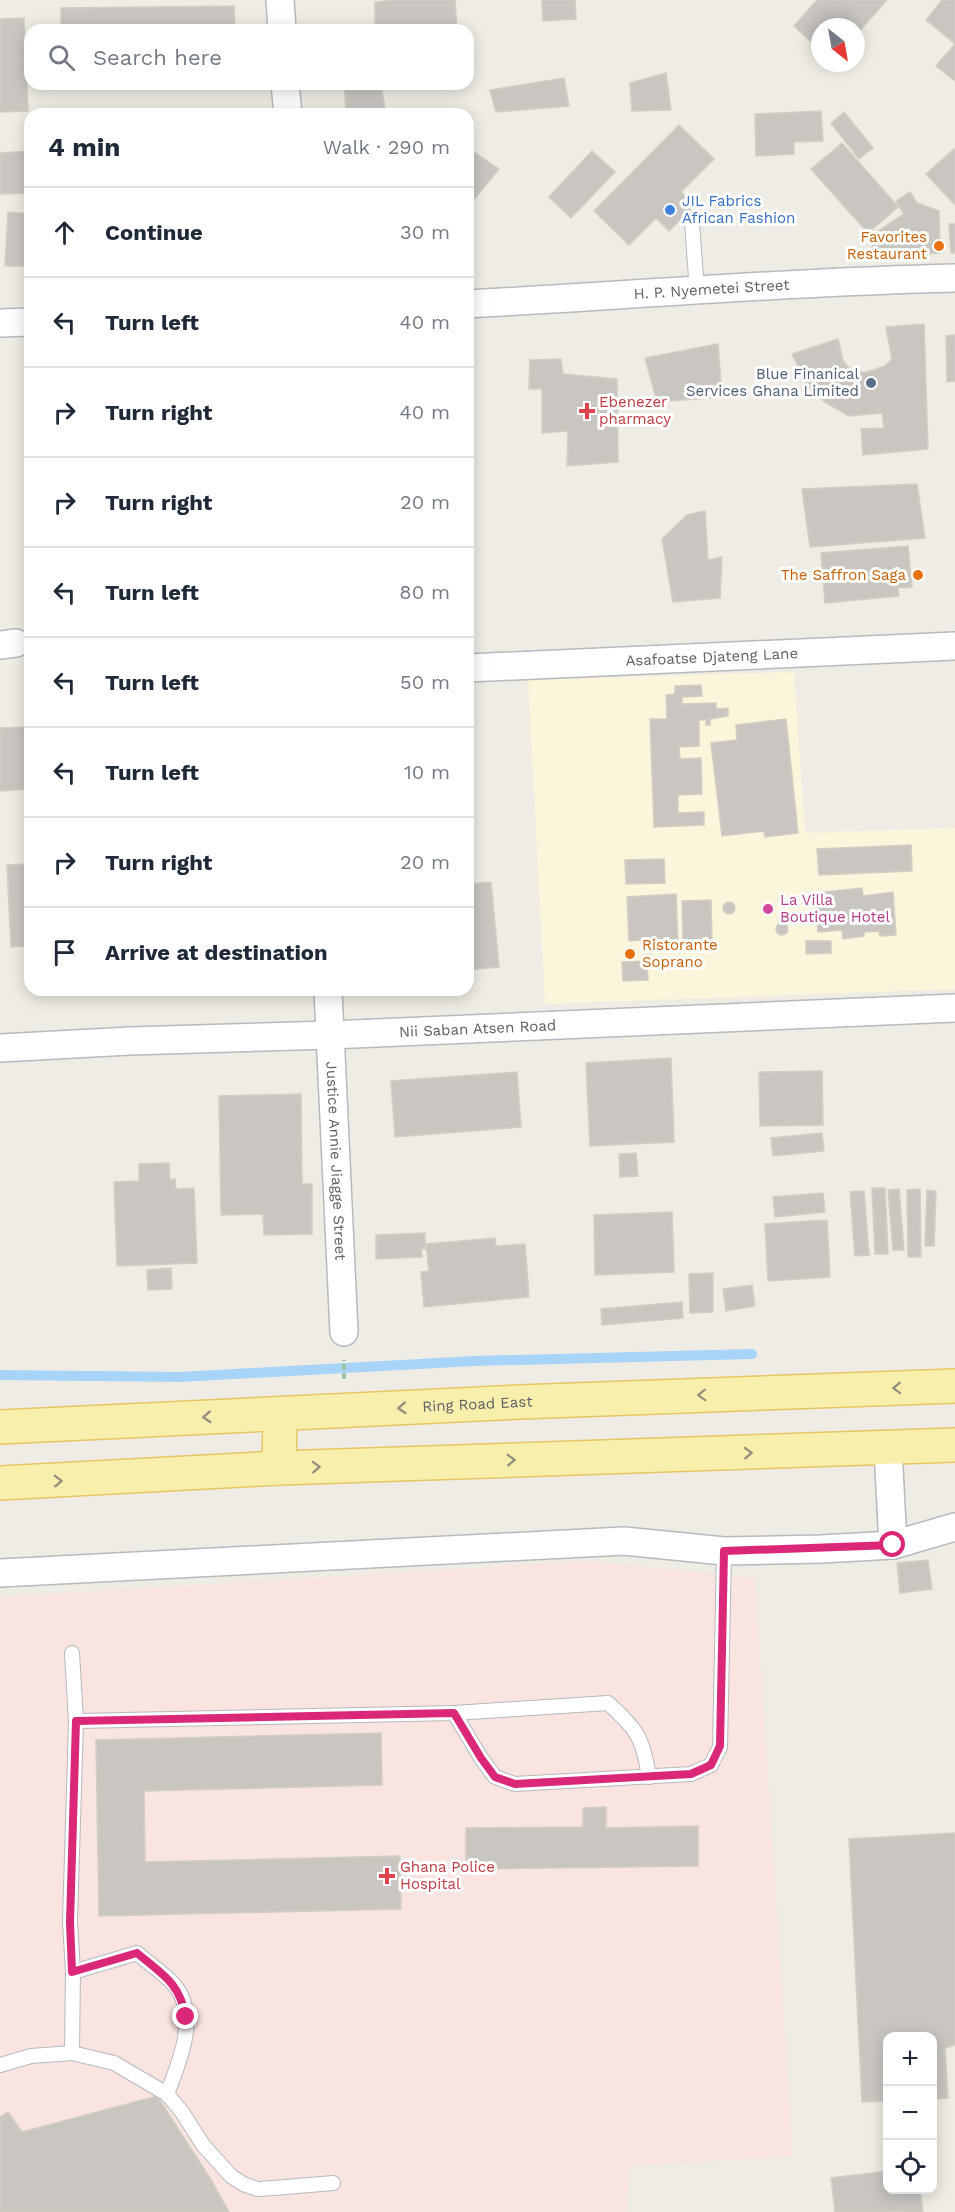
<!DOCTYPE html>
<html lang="en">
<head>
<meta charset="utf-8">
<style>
	body { margin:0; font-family:"Work Sans",sans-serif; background:#f6f6f7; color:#1f2937 }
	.controls { position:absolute; right:18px; bottom:18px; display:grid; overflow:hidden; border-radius:12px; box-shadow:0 3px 15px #0003 }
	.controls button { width:54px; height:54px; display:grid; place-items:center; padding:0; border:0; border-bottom:2px solid #e0e1e3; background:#fff; color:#1f2937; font:30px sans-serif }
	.compass { position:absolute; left:811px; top:18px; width:54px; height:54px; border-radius:50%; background:#fff; box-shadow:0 3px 15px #0003; rotate:149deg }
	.stop { position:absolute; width:18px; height:18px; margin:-14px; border:4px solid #db2777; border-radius:50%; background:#fff }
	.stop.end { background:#db2777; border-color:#fff; box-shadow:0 2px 6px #0008 }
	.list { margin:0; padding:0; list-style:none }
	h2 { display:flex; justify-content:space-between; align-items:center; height:78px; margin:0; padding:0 24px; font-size:26px }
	h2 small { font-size:20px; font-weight:400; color:#747a83 }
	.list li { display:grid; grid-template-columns:39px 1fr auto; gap:18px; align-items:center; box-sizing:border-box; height:90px; padding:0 24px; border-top:2px solid #e0e1e3 }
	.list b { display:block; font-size:22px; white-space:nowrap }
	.list em { font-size:20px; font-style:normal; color:#747a83 }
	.icon { flex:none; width:33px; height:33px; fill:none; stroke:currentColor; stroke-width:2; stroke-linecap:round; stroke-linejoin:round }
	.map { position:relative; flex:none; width:955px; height:2212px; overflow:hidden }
	.search { position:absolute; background:#fff; box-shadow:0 3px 15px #0003; left:24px; top:24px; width:450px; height:66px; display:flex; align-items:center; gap:15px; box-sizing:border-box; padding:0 21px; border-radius:18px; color:#747a83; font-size:22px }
	.panel { position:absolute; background:#fff; box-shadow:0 3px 15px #0003; left:24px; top:108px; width:450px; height:888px; border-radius:18px }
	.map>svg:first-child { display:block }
	.commercial { fill:#fbf5db }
	.medical { fill:#f9e4e1 }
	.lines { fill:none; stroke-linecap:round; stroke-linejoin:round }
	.stream { stroke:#a9d4f9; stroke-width:10 }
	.building { fill:#c9c6c2; stroke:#d2cec3; stroke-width:1.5 }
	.service-casing { stroke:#b6b9bd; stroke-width:16 }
	.minor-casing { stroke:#b6b9bd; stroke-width:30 }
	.primary-casing { stroke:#e8c663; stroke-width:36 }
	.path { stroke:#9cc4a9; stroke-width:4; stroke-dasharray:6 3; stroke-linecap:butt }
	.service { stroke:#fff; stroke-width:14 }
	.minor { stroke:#fff; stroke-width:27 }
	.primary { stroke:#f9efad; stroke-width:33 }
	.oneway { stroke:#93917e }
	.route { stroke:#db2777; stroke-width:8 }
	.shop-dot { fill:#3f7fe0; stroke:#fff; stroke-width:2 }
	.food-dot { fill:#e8710a; stroke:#fff; stroke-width:2 }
	.service-dot { fill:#5c6f8a; stroke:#fff; stroke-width:2 }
	.health-dot { fill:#e0444e; stroke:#fff; stroke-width:2 }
	.hotel-dot { fill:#d1479c; stroke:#fff; stroke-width:2 }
	.labels { text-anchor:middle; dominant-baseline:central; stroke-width:6; stroke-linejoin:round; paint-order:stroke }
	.shop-label { font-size:15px; fill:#366cbe; stroke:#fff; text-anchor:start }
	.food-label { font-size:15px; fill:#c56008; stroke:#fff; text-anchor:end }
	.street-label { font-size:15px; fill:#5c5f64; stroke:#fff }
	.service-label { font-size:15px; fill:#4e5e75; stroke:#fff; text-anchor:end }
	.health-label { font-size:15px; fill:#be3a42; stroke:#fff; text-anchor:start }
	.hotel-label { font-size:15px; fill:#b23c85; stroke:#fff; text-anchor:start }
</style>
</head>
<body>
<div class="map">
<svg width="955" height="2212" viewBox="0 0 955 2212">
	<rect width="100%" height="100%" fill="#eeece4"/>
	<polygon class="commercial" points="794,672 805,833 955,828 955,989 545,1004 528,680"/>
	<polygon class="medical" points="586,1561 755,1578 793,2156 630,2166 627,2212 0,2212 0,1597"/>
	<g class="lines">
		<polyline class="stream" points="0,1375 180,1377 474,1361 752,1354"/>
	</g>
	<g class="building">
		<polygon points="395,0 455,0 457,30 375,27 375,2"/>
		<polygon points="542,0 575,0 576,19 543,21"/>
		<polygon points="817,0 887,0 856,35 856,27 820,27 820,50 794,26"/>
		<polygon points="942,0 955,0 955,44 926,20"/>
		<polygon points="234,6 235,30 61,30 61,8"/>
		<polygon points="24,18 28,111 0,112 0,19"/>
		<polygon points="955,44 955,81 936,66"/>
		<polygon points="666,73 671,110 632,111 630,83"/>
		<polygon points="564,78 569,106 496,112 490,90"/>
		<polygon points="344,84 381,84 385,109 346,112"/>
		<polygon points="821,111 823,141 794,142 794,154 756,156 755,114"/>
		<polygon points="844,112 873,148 859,159 831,123"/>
		<polygon points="679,125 714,159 681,192 695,205 669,231 656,218 629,245 594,211"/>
		<polygon points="842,143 898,207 868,233 811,169"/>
		<polygon points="468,148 499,169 468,207"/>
		<polygon points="954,149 955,149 955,205 926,174"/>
		<polygon points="30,151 30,193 0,194 0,153"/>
		<polygon points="592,151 615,172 571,218 549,197"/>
		<polygon points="910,192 917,203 939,211 940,253 881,257 872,248 878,231 904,214 896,201"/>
		<polygon points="8,212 30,214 30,266 5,266"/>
		<polygon points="949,224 955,224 955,253 951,253"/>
		<polygon points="924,324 928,449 863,455 861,429 884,428 882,413 849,416 826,403 809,389 792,354 838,339 843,361 849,368 858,372 867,372 885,366 892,359 886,327"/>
		<polygon points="955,335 955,381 947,382 946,336"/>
		<polygon points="718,344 722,397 657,402 645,358"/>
		<polygon points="561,359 563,374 617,379 618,462 567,466 568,431 542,433 542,389 529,389 530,360"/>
		<polygon points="917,484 925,538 810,547 802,489"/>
		<polygon points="705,511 708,560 722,557 720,598 673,602 662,539 687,515"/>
		<polygon points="908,546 912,587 898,588 899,596 825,603 821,553"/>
		<polygon points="701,685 702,696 682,697 682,704 716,703 716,709 728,708 728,716 710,719 710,725 706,725 706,720 699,720 699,746 679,747 680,759 701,758 702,794 678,795 678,813 704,812 704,825 654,827 650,719 667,719 666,695 675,694 675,686"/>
		<polygon points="786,719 798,833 765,837 764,831 722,836 711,743 737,740 736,725"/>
		<polygon points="30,727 30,789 0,791 0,728"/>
		<polygon points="911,845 912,871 819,875 817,849"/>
		<polygon points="664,859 665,883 626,884 625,860"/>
		<polygon points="30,864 30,946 11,947 7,865"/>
		<polygon points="491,882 499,967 468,970 468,884"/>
		<polygon points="862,888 863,896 893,892 896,935 880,936 879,931 864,932 864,936 843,939 842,930 818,932 814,893"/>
		<polygon points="676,894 678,943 654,944 654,939 629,941 627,897"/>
		<polygon points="711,900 712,943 683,943 682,901"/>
		<circle cx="729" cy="908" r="6"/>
		<circle cx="782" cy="929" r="6"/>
		<polygon points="806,941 831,941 831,953 806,954"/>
		<polygon points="647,961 648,980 623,981 622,962"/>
		<polygon points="671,1058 674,1142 590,1146 586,1063"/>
		<polygon points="822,1071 823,1125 760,1126 759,1072"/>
		<polygon points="517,1072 521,1127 395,1137 391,1081"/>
		<polygon points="301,1094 302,1184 312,1184 312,1234 264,1235 263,1214 221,1215 219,1096"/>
		<polygon points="822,1133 824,1151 773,1156 771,1138"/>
		<polygon points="636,1153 638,1176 620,1177 619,1154"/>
		<polygon points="169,1163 170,1180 175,1179 176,1189 194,1188 197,1263 117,1266 114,1182 139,1181 139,1164"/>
		<polygon points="872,1188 885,1188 888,1254 875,1254"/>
		<polygon points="899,1189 904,1250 893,1250 888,1190"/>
		<polygon points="920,1189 921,1257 908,1257 907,1190"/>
		<polygon points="927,1190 936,1191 934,1246 925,1246"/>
		<polygon points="864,1191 869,1255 855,1256 850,1192"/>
		<polygon points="823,1193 825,1212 775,1217 773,1197"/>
		<polygon points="672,1212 674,1272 595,1275 594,1215"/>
		<polygon points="827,1220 830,1277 768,1281 765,1224"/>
		<polygon points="425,1233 425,1249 421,1249 422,1257 376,1259 376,1235"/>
		<polygon points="495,1238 496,1246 525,1244 529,1297 424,1307 421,1272 429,1271 426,1244"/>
		<polygon points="171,1268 172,1289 148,1290 147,1270"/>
		<polygon points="713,1273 713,1312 690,1313 689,1274"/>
		<polygon points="752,1285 755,1306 726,1311 723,1289"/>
		<polygon points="682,1302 683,1318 602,1325 601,1309"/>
		<polygon points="928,1560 932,1589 900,1593 897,1563"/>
		<polygon points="381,1733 382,1785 144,1791 145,1862 400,1856 401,1909 99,1916 96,1740"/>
		<polygon points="606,1807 606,1828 698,1826 698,1866 466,1869 466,1828 583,1827 583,1808"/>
		<polygon points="955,1833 955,2045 945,2048 948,2098 932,2099 932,2036 888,2036 888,2101 862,2102 849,1839"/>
		<polygon points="157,2096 210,2178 229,2212 0,2212 0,2117 8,2112 22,2132"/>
		<polygon points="888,2171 888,2190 920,2190 923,2212 835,2212 831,2178"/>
	</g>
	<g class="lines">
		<g class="service-casing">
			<g id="service">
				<polyline points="692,223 697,291"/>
				<path d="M454 1713 608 1703C637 1729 643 1738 649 1777"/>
				<polyline points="76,1721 454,1713 481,1758 495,1777 515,1784 691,1774 711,1765 720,1747 724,1551"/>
				<path d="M73 1972 137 1953C149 1964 166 1974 176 1987 199 2017 179 2063 167 2094"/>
				<polyline points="72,2053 73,1972 70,1922 76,1721 72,1653"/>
				<polyline points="0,2065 31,2056 72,2053 114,2063 167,2094 182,2112 203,2145 231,2176 243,2184 257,2189 274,2188 333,2183"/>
			</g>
		</g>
		<g class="minor-casing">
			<g id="minor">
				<polyline points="280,0 282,30"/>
				<polyline points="285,84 288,114"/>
				<path id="s1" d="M468 304C630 295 793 282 955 278"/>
				<polyline points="0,323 30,322"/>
				<polyline points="0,645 16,643"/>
				<path id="s2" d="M468 668 955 646"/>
				<path id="s3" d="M328 990 344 1332"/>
				<path id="s4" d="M0 1048 130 1041 330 1035 955 1008"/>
				<polyline points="888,1448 893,1545"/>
				<polyline points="0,1573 624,1541 724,1551 821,1549 893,1545 955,1527"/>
			</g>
		</g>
		<g class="primary-casing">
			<g id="primary">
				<path id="s5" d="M0 1427 520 1402 955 1386"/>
				<polyline points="279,1468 280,1414"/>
				<polyline points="0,1483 279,1468 955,1445"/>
			</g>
		</g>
		<polyline class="path" points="344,1379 344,1360"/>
		<use href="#service" class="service"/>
		<use href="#minor" class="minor"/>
		<use href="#primary" class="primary"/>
	</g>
	<defs><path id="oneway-chevron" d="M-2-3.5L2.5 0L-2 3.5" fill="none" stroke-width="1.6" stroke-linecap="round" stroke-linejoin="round" transform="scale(1.5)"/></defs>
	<g class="oneway">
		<use href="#oneway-chevron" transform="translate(897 1388) rotate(178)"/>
		<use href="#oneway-chevron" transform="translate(702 1395) rotate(178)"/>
		<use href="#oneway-chevron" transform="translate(402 1408) rotate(177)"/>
		<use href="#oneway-chevron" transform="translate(207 1417) rotate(177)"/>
		<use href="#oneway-chevron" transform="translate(748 1453) rotate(-2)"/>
		<use href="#oneway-chevron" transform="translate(511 1460) rotate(-2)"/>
		<use href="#oneway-chevron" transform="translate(316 1467) rotate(-2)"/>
		<use href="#oneway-chevron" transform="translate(58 1481) rotate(-2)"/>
	</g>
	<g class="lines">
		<path class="route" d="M186 2017C179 1982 163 1975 137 1953L72 1972 70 1922 76 1721 454 1713 481 1758 495 1777 515 1784 691 1774 711 1765 720 1746 724 1551 893 1545"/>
	</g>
	<circle class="shop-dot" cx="670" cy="210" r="6"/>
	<g class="food-dot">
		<circle cx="939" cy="246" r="6"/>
		<circle cx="918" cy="575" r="6"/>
		<circle cx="630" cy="954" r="6"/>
	</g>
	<circle class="service-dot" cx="871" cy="383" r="6"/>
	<g class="health-dot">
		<path d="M584 402h6v6h6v6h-6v6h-6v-6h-6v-6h6z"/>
		<path d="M384 1867h6v6h6v6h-6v6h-6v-6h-6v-6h6z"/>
	</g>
	<circle class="hotel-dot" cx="768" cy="909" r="6"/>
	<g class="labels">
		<g class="shop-label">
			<text x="682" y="201">JIL Fabrics<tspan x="682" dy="17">African Fashion</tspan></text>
		</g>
		<g class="food-label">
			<text x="927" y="237">Favorites<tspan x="927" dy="17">Restaurant</tspan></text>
			<text x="906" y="575">The Saffron Saga</text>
			<text x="642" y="945" text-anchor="start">Ristorante<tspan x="642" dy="17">Soprano</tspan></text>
		</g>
		<g class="street-label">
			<text stroke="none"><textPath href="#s1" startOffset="244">H. P. Nyemetei Street</textPath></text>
			<text stroke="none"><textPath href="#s2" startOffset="244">Asafoatse Djateng Lane</textPath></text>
			<text stroke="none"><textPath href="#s4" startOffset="478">Nii Saban Atsen Road</textPath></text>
			<text stroke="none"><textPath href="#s3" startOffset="171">Justice Annie Jiagge Street</textPath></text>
			<text stroke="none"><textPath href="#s5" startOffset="478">Ring Road East</textPath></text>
		</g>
		<g class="service-label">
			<text x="859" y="374">Blue Finanical<tspan x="859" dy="17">Services Ghana Limited</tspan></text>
		</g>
		<g class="health-label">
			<text x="599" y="402">Ebenezer<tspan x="599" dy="17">pharmacy</tspan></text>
			<text x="400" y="1867">Ghana Police<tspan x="400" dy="17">Hospital</tspan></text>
		</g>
		<g class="hotel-label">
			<text x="780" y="900">La Villa<tspan x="780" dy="17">Boutique Hotel</tspan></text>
		</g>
	</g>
</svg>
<div class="controls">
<button>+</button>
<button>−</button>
<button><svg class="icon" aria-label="locate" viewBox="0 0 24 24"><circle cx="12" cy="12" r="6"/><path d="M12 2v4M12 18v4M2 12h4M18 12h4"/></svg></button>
</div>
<svg class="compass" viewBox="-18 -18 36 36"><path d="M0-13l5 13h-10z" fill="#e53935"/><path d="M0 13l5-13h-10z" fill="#747a83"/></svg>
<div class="stop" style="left:893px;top:1545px"></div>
<div class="stop end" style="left:186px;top:2017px"></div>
<div class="search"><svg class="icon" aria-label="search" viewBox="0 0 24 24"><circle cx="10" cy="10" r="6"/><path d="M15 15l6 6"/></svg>Search here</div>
<section class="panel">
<h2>4 min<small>Walk · 290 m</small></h2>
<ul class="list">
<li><svg class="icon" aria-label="ahead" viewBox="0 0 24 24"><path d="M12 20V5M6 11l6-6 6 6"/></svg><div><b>Continue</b></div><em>30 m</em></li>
<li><svg class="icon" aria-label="left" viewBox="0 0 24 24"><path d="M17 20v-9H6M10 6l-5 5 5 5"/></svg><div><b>Turn left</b></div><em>40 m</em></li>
<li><svg class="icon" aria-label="right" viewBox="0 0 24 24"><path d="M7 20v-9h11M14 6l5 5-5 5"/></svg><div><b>Turn right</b></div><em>40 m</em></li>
<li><svg class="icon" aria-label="right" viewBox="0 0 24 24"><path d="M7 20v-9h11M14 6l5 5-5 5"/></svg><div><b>Turn right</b></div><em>20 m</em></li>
<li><svg class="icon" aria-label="left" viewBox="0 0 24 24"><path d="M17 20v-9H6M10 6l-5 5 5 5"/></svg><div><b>Turn left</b></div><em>80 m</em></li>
<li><svg class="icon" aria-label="left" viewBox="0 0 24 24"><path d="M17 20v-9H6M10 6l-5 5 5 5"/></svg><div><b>Turn left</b></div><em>50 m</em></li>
<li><svg class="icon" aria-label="left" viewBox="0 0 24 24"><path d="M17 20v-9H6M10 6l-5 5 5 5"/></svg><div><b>Turn left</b></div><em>10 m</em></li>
<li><svg class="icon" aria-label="right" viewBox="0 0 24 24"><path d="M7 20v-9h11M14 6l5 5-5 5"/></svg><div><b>Turn right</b></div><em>20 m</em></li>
<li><svg class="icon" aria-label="arrive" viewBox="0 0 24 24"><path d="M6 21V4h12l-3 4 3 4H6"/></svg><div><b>Arrive at destination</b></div></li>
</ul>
</section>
</div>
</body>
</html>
